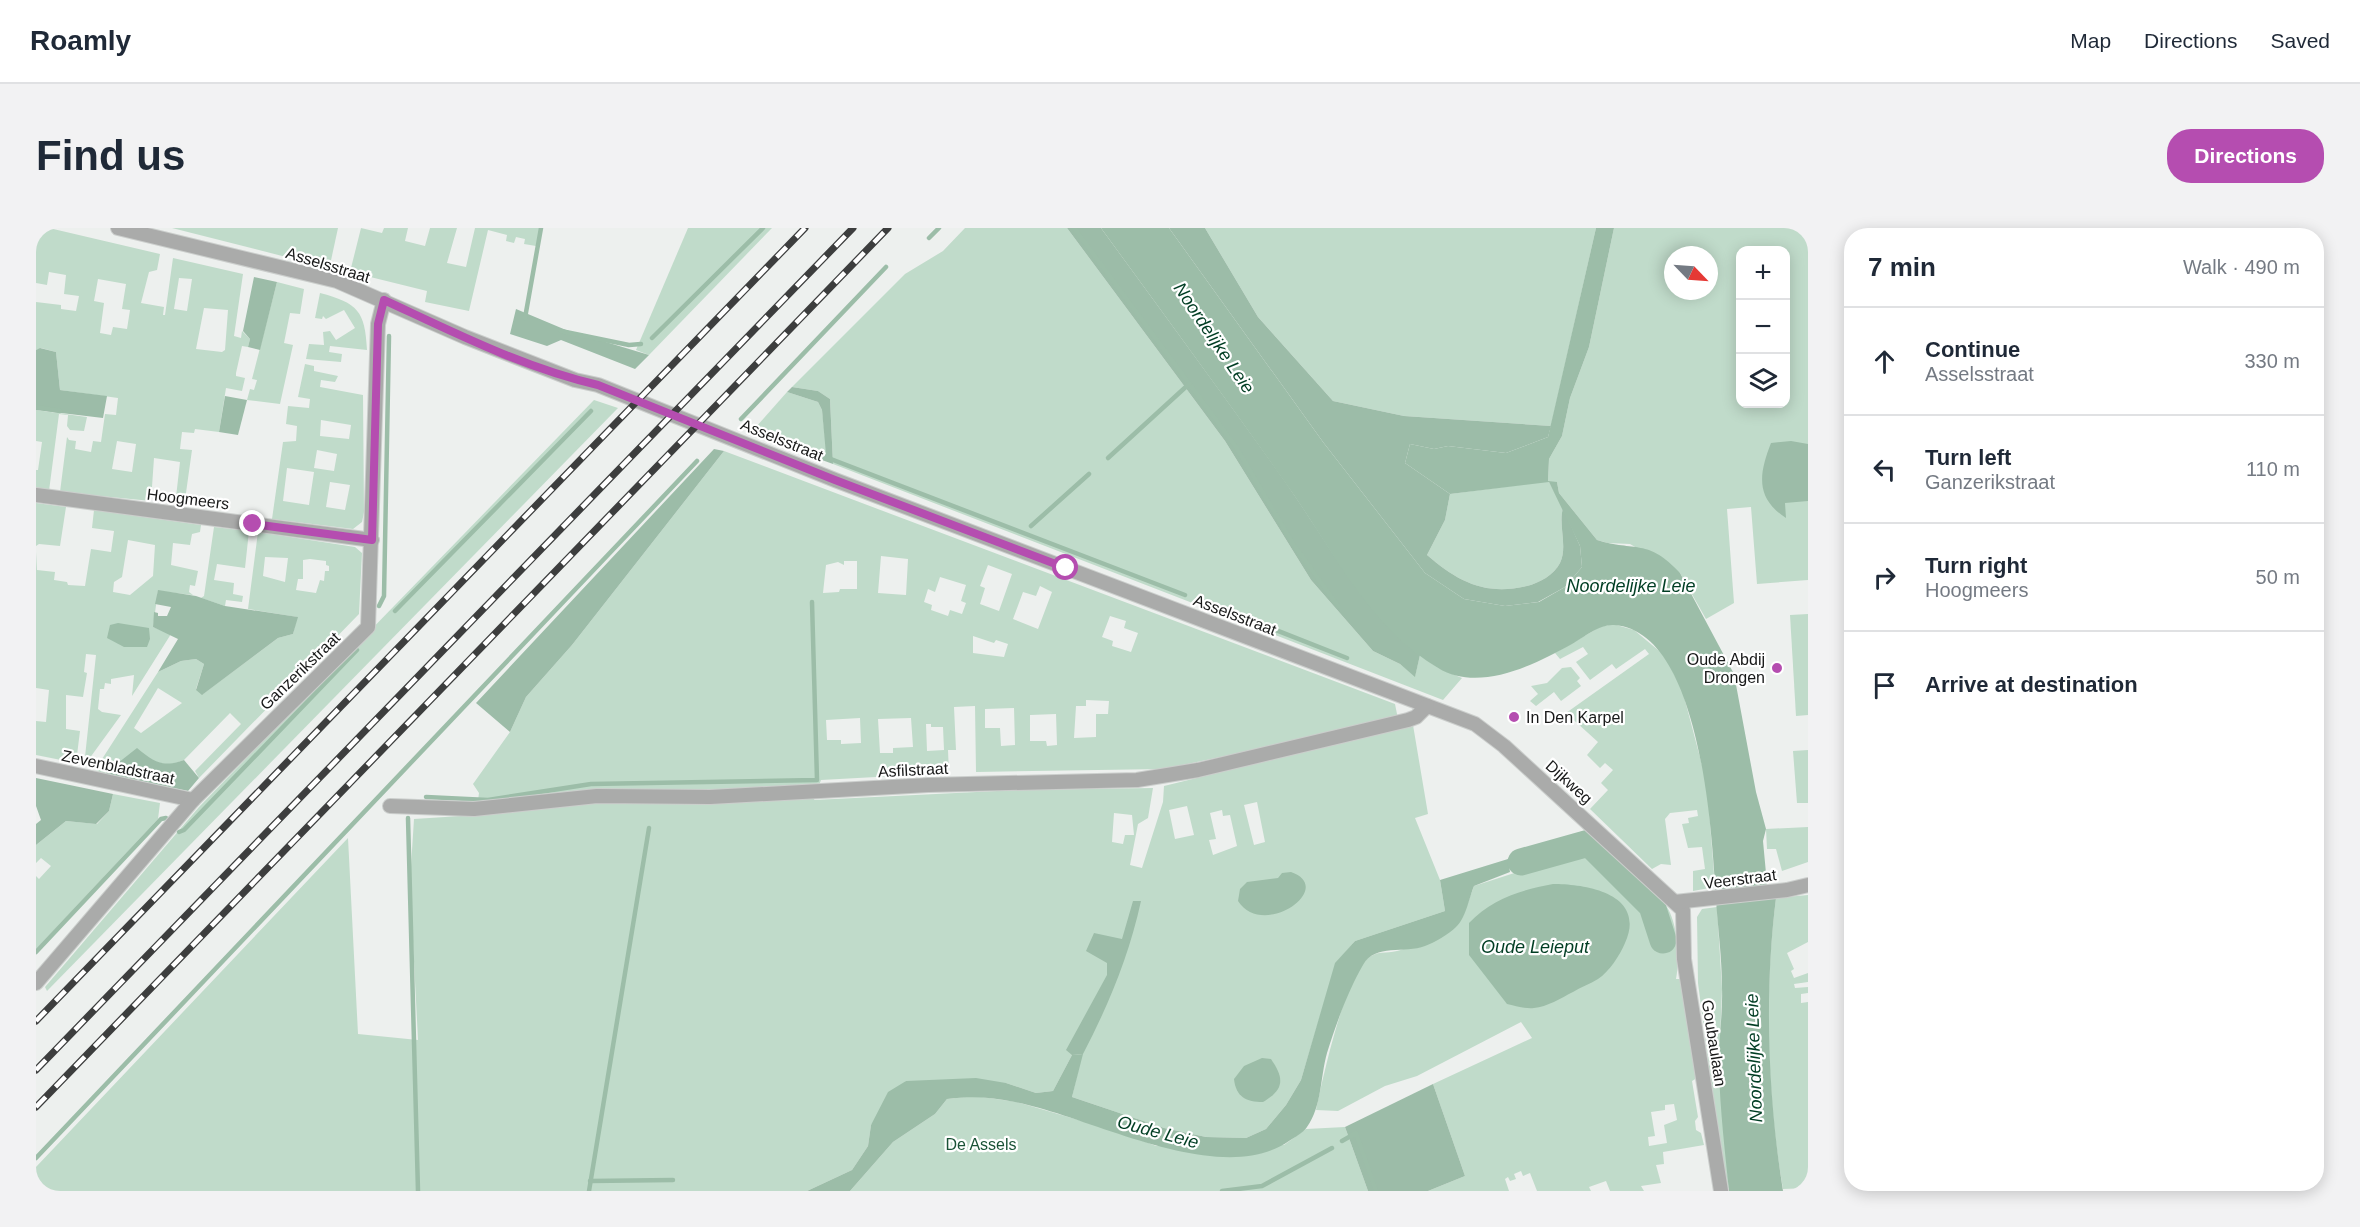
<!DOCTYPE html>
<html lang="en">
<head>
<meta charset="utf-8">
<style>
	body { margin:0; font-family:Helvetica,sans-serif; background:#f2f2f3; color:#1f2937 }
	.controls { position:absolute; right:18px; top:18px; display:grid; overflow:hidden; border-radius:12px; box-shadow:0 3px 15px #0003 }
	.controls button { width:54px; height:54px; display:grid; place-items:center; padding:0; border:0; border-bottom:2px solid #e0e1e3; background:#fff; color:#1f2937; font:30px sans-serif }
	.compass { position:absolute; left:1628px; top:18px; width:54px; height:54px; border-radius:50%; background:#fff; box-shadow:0 3px 15px #0003; rotate:115deg }
	.stop { position:absolute; width:18px; height:18px; margin:-14px; border:4px solid #b54db0; border-radius:50%; background:#fff }
	.stop.end { background:#b54db0; border-color:#fff; box-shadow:0 2px 6px #0008 }
	.list { margin:0; padding:0; list-style:none }
	h2 { display:flex; justify-content:space-between; align-items:center; height:78px; margin:0; padding:0 24px; font-size:26px }
	h2 small { font-size:20px; font-weight:400; color:#747a83 }
	.list li { display:grid; grid-template-columns:39px 1fr auto; gap:18px; align-items:center; box-sizing:border-box; height:108px; padding:0 24px; border-top:2px solid #e0e1e3 }
	.list b { display:block; font-size:22px; white-space:nowrap }
	.list p { margin:0; font-size:20px; white-space:nowrap; color:#747a83 }
	.list em { font-size:20px; font-style:normal; color:#747a83 }
	.icon { flex:none; width:33px; height:33px; fill:none; stroke:currentColor; stroke-width:2; stroke-linecap:round; stroke-linejoin:round }
	.map { position:relative; flex:none; width:1772px; height:963px; overflow:hidden; border-radius:24px }
	header { display:flex; align-items:center; gap:36px; box-sizing:border-box; height:84px; padding:0 30px; background:#fff; border-bottom:2px solid #e0e1e3 }
	header strong { font-size:28px }
	nav { display:flex; gap:33px; margin-inline-start:auto; font-size:21px }
	.intro { display:flex; align-items:center; justify-content:space-between; box-sizing:border-box; height:144px; padding:0 36px }
	h1 { margin:0; font-size:42px }
	.button { padding:15px 27px; border-radius:24px; background:#b54db0; color:#fff; font-size:21px; font-weight:700 }
	main { display:flex; gap:36px; padding:0 36px }
	aside { flex:1; background:#fff; border-radius:24px; box-shadow:0 3px 15px #0003 }
	.map>svg:first-child { display:block }
	.green { fill:#c0dbca; fill-rule:evenodd }
	.forest { fill:#9cbca8 }
	.water { fill:#9cbda8 }
	.lines { fill:none; stroke-linecap:round; stroke-linejoin:round }
	.stream { stroke:#9cbda8; stroke-width:4.5 }
	.river { stroke:#9cbda8; stroke-width:27 }
	.street-casing { stroke:#cbcecc; stroke-width:16 }
	.street { stroke:#aaabaa; stroke-width:14 }
	.rail-casing { stroke:#3d3e3e; stroke-width:7 }
	.rail { stroke:#fff; stroke-width:4.5; stroke-dasharray:14; stroke-linecap:butt }
	.route { stroke:#b54db0; stroke-width:8 }
	.poi-dot { fill:#b54db0; stroke:#fff; stroke-width:2 }
	.labels { text-anchor:middle; dominant-baseline:central; stroke-width:4.5; stroke-linejoin:round; paint-order:stroke }
	.street-label { font-size:16px; fill:#181919; stroke:#fff }
	.poi-label { font-size:16px; fill:#181919; stroke:#fff; text-anchor:end }
	.park-label { font-size:16px; fill:#1a5236; stroke:#fff }
	.water-label { font-size:18px; font-style:italic; fill:#003d23; stroke:#fff }
</style>
</head>
<body>
<header>
<strong>Roamly</strong>
<nav><a>Map</a><a>Directions</a><a>Saved</a></nav>
</header>
<div class="intro"><h1>Find us</h1><a class="button">Directions</a></div>
<main>
<div class="map">
<svg width="1772" height="963" viewBox="0 0 1772 963">
	<rect width="100%" height="100%" fill="#edf0ee"/>
	<g class="green">
		<path d="M0 0H13L124 26 121 42 113 44 105 75 128 79 127 87H129L137 30 207 46 198 108 205 110 206 103 214 111 212 119 206 118 200 145V148L209 150 206 163 190 160 183 204 159 201 158 205 146 204 144 221 156 222 148 279 139 278 144 234 118 230 115 273 24 264 31 209 33 212 40 213 39 221 55 224 57 213 65 214 69 186 80 187 82 170 24 162 20 124 5 120 0 122V74L25 77V81L40 83 43 68 28 66 30 47 13 44 11 57 0 55ZM143 50 156 51 151 83 138 81ZM62 51 90 56 86 81 94 82 91 101 77 99 75 107 64 105 68 75 58 73ZM168 80 192 82 189 122 186 124 160 121ZM81 213 100 216 96 244 76 241Z"/>
		<polygon points="136,0 302,0 294,37 262,32"/>
		<polygon points="325,0 346,5 348,0 372,0 369,13 389,18 394,0 421,0 411,35 430,39 439,0 504,0 500,18 488,16 489,11 480,9 478,15 470,13 471,7 452,2 433,83 389,74 391,63 314,44"/>
		<polygon points="652,0 736,0 613,127 600,122"/>
		<polygon points="929,0 1031,0 1189,213 1275,352 1337,423 1364,436 1379,448 1384,427 1402,440 1426,450 1407,472 797,236 794,171 782,163 756,159 869,46 907,23"/>
		<polygon points="1169,0 1560,0 1515,198 1368,188 1297,173 1222,89"/>
		<path d="M1578 0H1772V352L1721 356 1715 279 1691 281 1698 375 1670 391 1644 345 1594 316 1572 315 1561 312 1523 265 1521 254H1513L1527 280C1522 298 1532 318 1524 335 1518 347 1503 355 1491 358 1450 368 1422 354 1391 327L1409 292 1414 266 1512 253 1513 231 1526 208 1534 170 1553 119ZM1704 22H1750V176H1704ZM1637 27H1673V63H1637Z"/>
		<polygon points="241,54 268,61 264,86 254,85 248,115 257,117 244,176 211,172 214,161 218,162 221,152 216,151"/>
		<path d="M284 65C322 75 329 83 331 122L294 118 293 124 306 126 305 134 270 131 273 116 288 117 287 104 294 103 300 112 319 100 308 82 290 91 287 88 286 91 279 90Z"/>
		<path d="M269 136 278 138V143L302 148 299 154 285 152 284 159 327 167 328 284 326 294 317 301 236 291 247 214 260 213 261 198 250 196 252 178 273 180 274 171 262 169ZM285 192 315 197 313 211 284 208ZM281 222 301 226 298 243 278 240ZM251 240 278 244 273 277 247 273ZM294 254 314 257 309 282 290 279Z"/>
		<polygon points="751,164 782,174 786,182 791,226 720,199"/>
		<polygon points="558,172 582,180 11,763 9,759 163,579"/>
		<polygon points="0,182 51,189 48,203 34,202 31,198 32,187 23,186 13,263 0,261 0,242 2,242 6,214 0,213"/>
		<path d="M688 223 1359 476 1362 491 1128 541 940 544 939 478 918 479 920 522H912L913 545 785 552 778 572 981 562 1117 560 1112 590 1102 596 1094 637 1106 640 1127 574 1128 558 1377 497 1392 586 1379 590 1404 652 1409 683 1319 713 1300 735 1265 852 1250 877 1230 901 1210 910 1170 909 1128 900 1036 869 1046 826 1036 827 1017 863 1000 865 970 855 870 853 835 897 832 918 816 942 771 963H0V939L312 610 322 806 382 812 374 654 378 591 440 587 443 565 437 556 474 504 490 469 536 417ZM845 328 872 331 870 367 842 365ZM808 333H821V361H804L803 364 787 365 790 337 802 334 808 337ZM952 337 976 346 963 383 944 376 949 360 944 358ZM904 349 930 357 925 373 930 375 926 386 914 382 912 388 895 382 896 377 888 374 892 361 899 364ZM1004 358 1016 364 1002 401 977 391 987 364 1000 368ZM1074 388 1090 393 1088 400 1102 405 1095 424 1076 418 1077 413 1066 409ZM937 408 958 415 960 412 972 416 968 429 937 425ZM1050 472 1073 473 1072 486H1060V509L1038 510 1040 478H1050ZM978 480 979 517 965 518 964 500H949V481ZM1020 486 1021 517 1011 518 1010 513H994V487ZM824 490 825 515 805 516V512H791L790 492ZM875 490 877 519 857 520V525H844L842 491ZM890 496H895V499H907L908 522 891 523ZM1221 574 1229 614 1218 617 1208 577ZM1151 578 1158 607 1139 611 1133 582ZM1186 582 1187 588 1194 587 1201 618 1177 627 1173 612 1180 611 1174 585ZM1078 585 1096 587 1098 607H1089L1087 616 1076 614Z"/>
		<polygon points="0,275 30,279 24,318 3,316 0,318"/>
		<path d="M58 282 165 297 164 304 156 306 154 317 137 315 135 337 162 343 159 358 154 357 153 364 157 367 122 363 117 399 135 406 96 468 98 447 75 451V456L69 455 68 461H64L62 481 66 484 85 487 48 538 60 427 50 426 48 444 51 445 47 469 30 467V501L44 503 40 535 0 527V493L10 494 13 462 0 460V324L1 342 19 344 18 352 31 354 32 357 49 358 55 321 75 324 78 303 56 300ZM92 312 119 317 117 348 94 367 77 364 78 354 86 349Z"/>
		<polygon points="178,299 213,303 209,340 181,336 178,352 198,355 197,366 207,368 206,374 190,372 189,378 165,370 168,368"/>
		<path d="M222 304 319 319 326 325 323 386 163 550 159 543 205 496 194 485 148 532 134 537 119 535 68 546 59 542 122 444 145 433 160 431 168 436 160 461 167 466 242 410 257 406 261 389 212 381ZM229 329 252 330 249 354 227 348ZM274 331 290 333V337L293 338V343H289L288 353 284 352 280 365 260 362 262 351H267V332ZM122 460 146 475 105 505 98 500Z"/>
		<polygon points="1772,386 1772,487 1760,488 1754,387"/>
		<polygon points="1577,396 1598,402 1628,427 1646,461 1671,556 1679,659 1657,663 1657,643 1669,641 1666,619 1652,620 1646,596 1653,595 1652,590 1662,588 1661,582 1634,585 1629,591 1635,637 1625,636 1616,641 1554,581 1572,562 1565,555 1577,542 1569,535 1564,540 1551,527 1562,514 1530,485 1613,426 1609,421 1580,441 1576,436 1554,452 1540,434 1552,426 1547,419 1524,431 1519,425 1564,399"/>
		<polygon points="1535,439 1544,450 1541,453 1545,458 1525,473 1518,464 1500,478 1494,473 1502,466 1495,458 1511,455 1526,440"/>
		<polygon points="1772,522 1772,575 1761,575 1757,523"/>
		<polygon points="77,566 124,575 122,591 0,721 0,648 3,651 15,638 5,630 0,635 0,617 30,593 61,596 73,583"/>
		<polygon points="1772,599 1772,634 1746,643 1740,621 1731,621 1730,601"/>
		<path d="M1565 617C1586 636 1610 654 1628 675 1642 691 1644 731 1640 751H1647L1661 850 1656 853 1662 889 1659 893 1660 902 1665 905 1668 917 1627 924 1628 936 1620 937 1625 955 1605 958 1608 963H1574L1570 953 1553 959 1555 963H1501L1494 945 1487 948 1485 943 1478 946 1480 951 1474 953 1472 949 1469 951 1473 963H1392L1429 948 1397 856 1496 810 1485 794 1381 848 1349 858 1302 883 1280 882C1287 849 1308 752 1331 731 1341 722 1350 726 1361 723 1381 718 1408 698 1427 688L1438 658ZM1638 876 1641 892 1628 897 1631 915 1613 918 1612 909 1619 908 1615 884 1629 882V877Z"/>
		<path d="M1772 667V714L1751 725 1758 741 1755 743 1758 750 1772 745V754L1758 756 1759 760 1772 759V765L1765 766V775L1772 774V960L1747 961C1731 871 1728 761 1740 670Z"/>
		<polygon points="1681,679 1686,761 1683,839 1693,961 1688,953 1662,755 1661,689 1666,681"/>
		<polygon points="939,868 981,874 1087,905 1120,918 1248,917 1270,901 1309,899 1332,963 814,963 857,914 899,886 911,871"/>
	</g>
	<g class="forest">
		<path d="M1031 0H1065C1127 85 1189 169 1250 255 1292 315 1326 381 1384 427L1379 449 1364 436 1337 423 1275 352 1189 213Z"/>
		<path d="M1133 0H1169L1222 89 1297 173 1368 188 1515 198 1512 209 1470 225 1412 218 1398 221 1374 216 1369 235 1414 266 1409 292 1391 327C1422 354 1450 368 1491 358 1503 355 1518 347 1524 335 1532 318 1522 298 1527 280L1544 318 1546 339 1529 359 1502 374 1469 378 1428 371 1389 345 1287 214Z"/>
		<polygon points="218,49 241,54 224,122 212,119 214,111 207,103"/>
		<polygon points="480,81 530,102 613,127 599,141 525,112 511,118 474,106"/>
		<polygon points="4,120 20,124 24,162 71,168 67,190 0,182 0,122"/>
		<polygon points="756,159 782,163 794,171 797,236 714,206 720,199 790,226 786,182 782,174 751,164"/>
		<polygon points="189,168 211,172 202,207 183,204"/>
		<path d="M1755 213 1772 216V273L1749 275 1750 290C1719 270 1723 246 1735 215Z"/>
		<polygon points="678,221 688,223 536,417 490,469 474,504 440,475"/>
		<polygon points="122,362 160,368 189,378 262,389 257,406 242,410 166,467 160,462 168,436 160,431 145,433 122,444 142,411 117,399 118,384 122,385 122,388 131,388 135,379 119,376"/>
		<path d="M101 520C118 534 127 540 148 532L163 550 152 563 68 546Z"/>
		<polygon points="0,550 77,566 73,583 60,596 30,593 0,617 0,596 5,592 0,578"/>
		<path d="M1097 673H1105C1093 728 1073 776 1047 826L1036 827 1030 822 1071 747V735L1050 723 1058 705 1086 711Z"/>
		<polygon points="1397,856 1429,948 1392,963 1332,963 1309,899"/>
	</g>
	<g class="water">
		<path d="M1065 0H1133L1287 214 1389 345 1428 371 1469 378 1503 374 1529 359 1546 339 1544 318 1513 254 1414 266 1369 235 1374 216 1398 221 1412 218 1470 225 1512 209 1560 0H1578L1553 119 1534 170 1526 208 1513 231 1512 253 1521 254 1523 265 1561 312C1599 324 1612 310 1644 345L1698 446 1720 564 1730 601 1727 613 1731 656 1740 670C1728 765 1732 869 1747 963H1693C1689 923 1684 882 1683 841 1682 814 1687 787 1686 760 1686 730 1682 701 1680 672 1676 607 1666 403 1578 397 1564 396 1548 409 1536 416 1498 437 1443 465 1402 440 1331 398 1295 318 1248 253 1188 168 1126 84 1065 0Z"/>
		<polygon points="82,395 113,400 114,411 111,419 88,419 71,410 74,397"/>
		<polygon points="1556,608 1565,617 1486,641 1486,627"/>
		<path d="M1472 631 1474 644 1438 658C1433 670 1430 690 1420 699 1413 706 1398 715 1389 718 1369 726 1339 715 1327 737 1312 763 1300 796 1291 825 1284 850 1286 878 1271 899 1267 905 1259 909 1253 913 1184 961 1054 888 979 874 955 869 935 868 911 871L899 886 857 914 814 963H771L816 942 832 918 835 897 852 864 870 853 940 850 970 855 1000 865 1017 863 1036 827 1047 826 1036 869 1128 900 1170 909 1210 910 1230 901 1250 877 1265 852 1299 735 1319 713 1409 683 1404 652Z"/>
		<path d="M1255 644C1301 660 1227 712 1202 673L1204 661 1211 654 1242 650 1246 645Z"/>
		<path d="M1517 656C1551 656 1611 666 1589 715 1584 727 1573 744 1562 751 1554 756 1545 759 1537 764 1525 770 1511 779 1498 780 1490 781 1479 778 1471 776L1433 727V695C1456 671 1485 662 1517 656Z"/>
		<path d="M1226 830 1235 831C1248 850 1249 861 1227 874 1210 874 1200 869 1198 851L1208 838Z"/>
	</g>
	<g class="lines">
		<g class="stream">
			<polyline points="1038,0 1200,219 1257,316 1302,378"/>
			<polyline points="893,10 903,0"/>
			<polyline points="489,90 505,0"/>
			<polyline points="525,103 593,117 605,116"/>
			<polyline points="616,110 727,0"/>
			<polyline points="0,179 24,183"/>
			<polyline points="705,191 850,39"/>
			<polyline points="719,202 1149,367"/>
			<polyline points="1072,230 1153,156"/>
			<polyline points="995,298 1053,246"/>
			<polyline points="1161,371 1311,430"/>
			<polyline points="343,378 348,368 353,108"/>
			<polyline points="359,383 555,183"/>
			<polyline points="390,569 452,572 555,556 781,552 776,374"/>
			<polyline points="372,590 382,963"/>
			<polyline points="143,604 148,602 321,422"/>
			<polyline points="0,724 125,591 130,590"/>
			<polyline points="1306,913 1320,905 1340,963"/>
			<polyline points="0,930 661,233"/>
			<polyline points="554,953 637,952"/>
			<polyline points="553,963 613,600"/>
			<polyline points="1186,963 1226,958 1296,920"/>
		</g>
		<polyline class="river" points="1485,634 1553,615 1616,678 1627,712"/>
		<g class="street-casing">
			<g id="street">
				<polyline points="82,0 301,53 429,109 539,152 562,157 799,252 1439,496 1468,518 1647,682 1648,731 1685,963"/>
				<polyline points="0,267 336,312"/>
				<polyline points="0,538 157,572"/>
				<polyline points="354,578 438,581 561,568 674,569 892,557 1101,552 1162,542 1372,492 1380,489 1391,478"/>
				<polyline points="1639,674 1751,662 1772,657"/>
				<polyline points="0,755 157,572 332,399 342,96 348,72"/>
			</g>
		</g>
		<use href="#street" class="street"/>
		<g class="rail-casing">
			<g id="rail">
				<polyline points="0,793 769,0"/>
				<polyline points="0,842 817,0"/>
				<polyline points="0,879 852,0"/>
			</g>
		</g>
		<use href="#rail" class="rail"/>
	</g>
	<g class="lines">
		<path class="route" d="M217 296 336 312 342 96 348 72C417 104 488 140 562 157L799 252 1030 340"/>
	</g>
	<g class="poi-dot">
		<circle cx="1741" cy="440" r="6"/>
		<circle cx="1478" cy="489" r="6"/>
	</g>
	<g class="labels">
		<g class="street-label">
			<text transform="translate(292 37) rotate(17)">Asselsstraat</text>
			<text transform="translate(746 212) rotate(22)">Asselsstraat</text>
			<text transform="translate(152 271) rotate(7)">Hoogmeers</text>
			<text transform="translate(1199 387) rotate(21)">Asselsstraat</text>
			<text transform="translate(264 443) rotate(-44)">Ganzerikstraat</text>
			<text transform="translate(82 539) rotate(12)">Zevenbladstraat</text>
			<text transform="translate(877 542) rotate(-3)">Asfilstraat</text>
			<text transform="translate(1533 554) rotate(42)">Dijkweg</text>
			<text transform="translate(1704 651) rotate(-7)">Veerstraat</text>
			<text transform="translate(1678 815) rotate(81)">Goubaulaan</text>
		</g>
		<g class="poi-label">
			<text x="1729" y="431">Oude Abdij<tspan x="1729" dy="18">Drongen</tspan></text>
			<text x="1490" y="489" text-anchor="start">In Den Karpel</text>
		</g>
		<g class="park-label">
			<text x="945" y="916">De Assels</text>
		</g>
		<g class="water-label">
			<text transform="translate(1178 110) rotate(56)">Noordelijke Leie</text>
			<text x="1595" y="358">Noordelijke Leie</text>
			<text x="1499" y="719">Oude Leieput</text>
			<text transform="translate(1718 830) rotate(-92)">Noordelijke Leie</text>
			<text transform="translate(1122 904) rotate(15)">Oude Leie</text>
		</g>
	</g>
</svg>
<div class="controls">
<button>+</button>
<button>−</button>
<button><svg class="icon" aria-label="layers" viewBox="0 0 24 24"><path d="M12 4l9 5-9 5-9-5zM3 14l9 5 9-5"/></svg></button>
</div>
<svg class="compass" viewBox="-18 -18 36 36"><path d="M0-13l5 13h-10z" fill="#e53935"/><path d="M0 13l5-13h-10z" fill="#747a83"/></svg>
<div class="stop" style="left:1030px;top:340px"></div>
<div class="stop end" style="left:217px;top:296px"></div>
</div>
<aside>
<h2>7 min<small>Walk · 490 m</small></h2>
<ul class="list">
<li><svg class="icon" aria-label="ahead" viewBox="0 0 24 24"><path d="M12 20V5M6 11l6-6 6 6"/></svg><div><b>Continue</b><p>Asselsstraat</p></div><em>330 m</em></li>
<li><svg class="icon" aria-label="left" viewBox="0 0 24 24"><path d="M17 20v-9H6M10 6l-5 5 5 5"/></svg><div><b>Turn left</b><p>Ganzerikstraat</p></div><em>110 m</em></li>
<li><svg class="icon" aria-label="right" viewBox="0 0 24 24"><path d="M7 20v-9h11M14 6l5 5-5 5"/></svg><div><b>Turn right</b><p>Hoogmeers</p></div><em>50 m</em></li>
<li><svg class="icon" aria-label="arrive" viewBox="0 0 24 24"><path d="M6 21V4h12l-3 4 3 4H6"/></svg><div><b>Arrive at destination</b></div></li>
</ul>
</aside>
</main>
</body>
</html>
